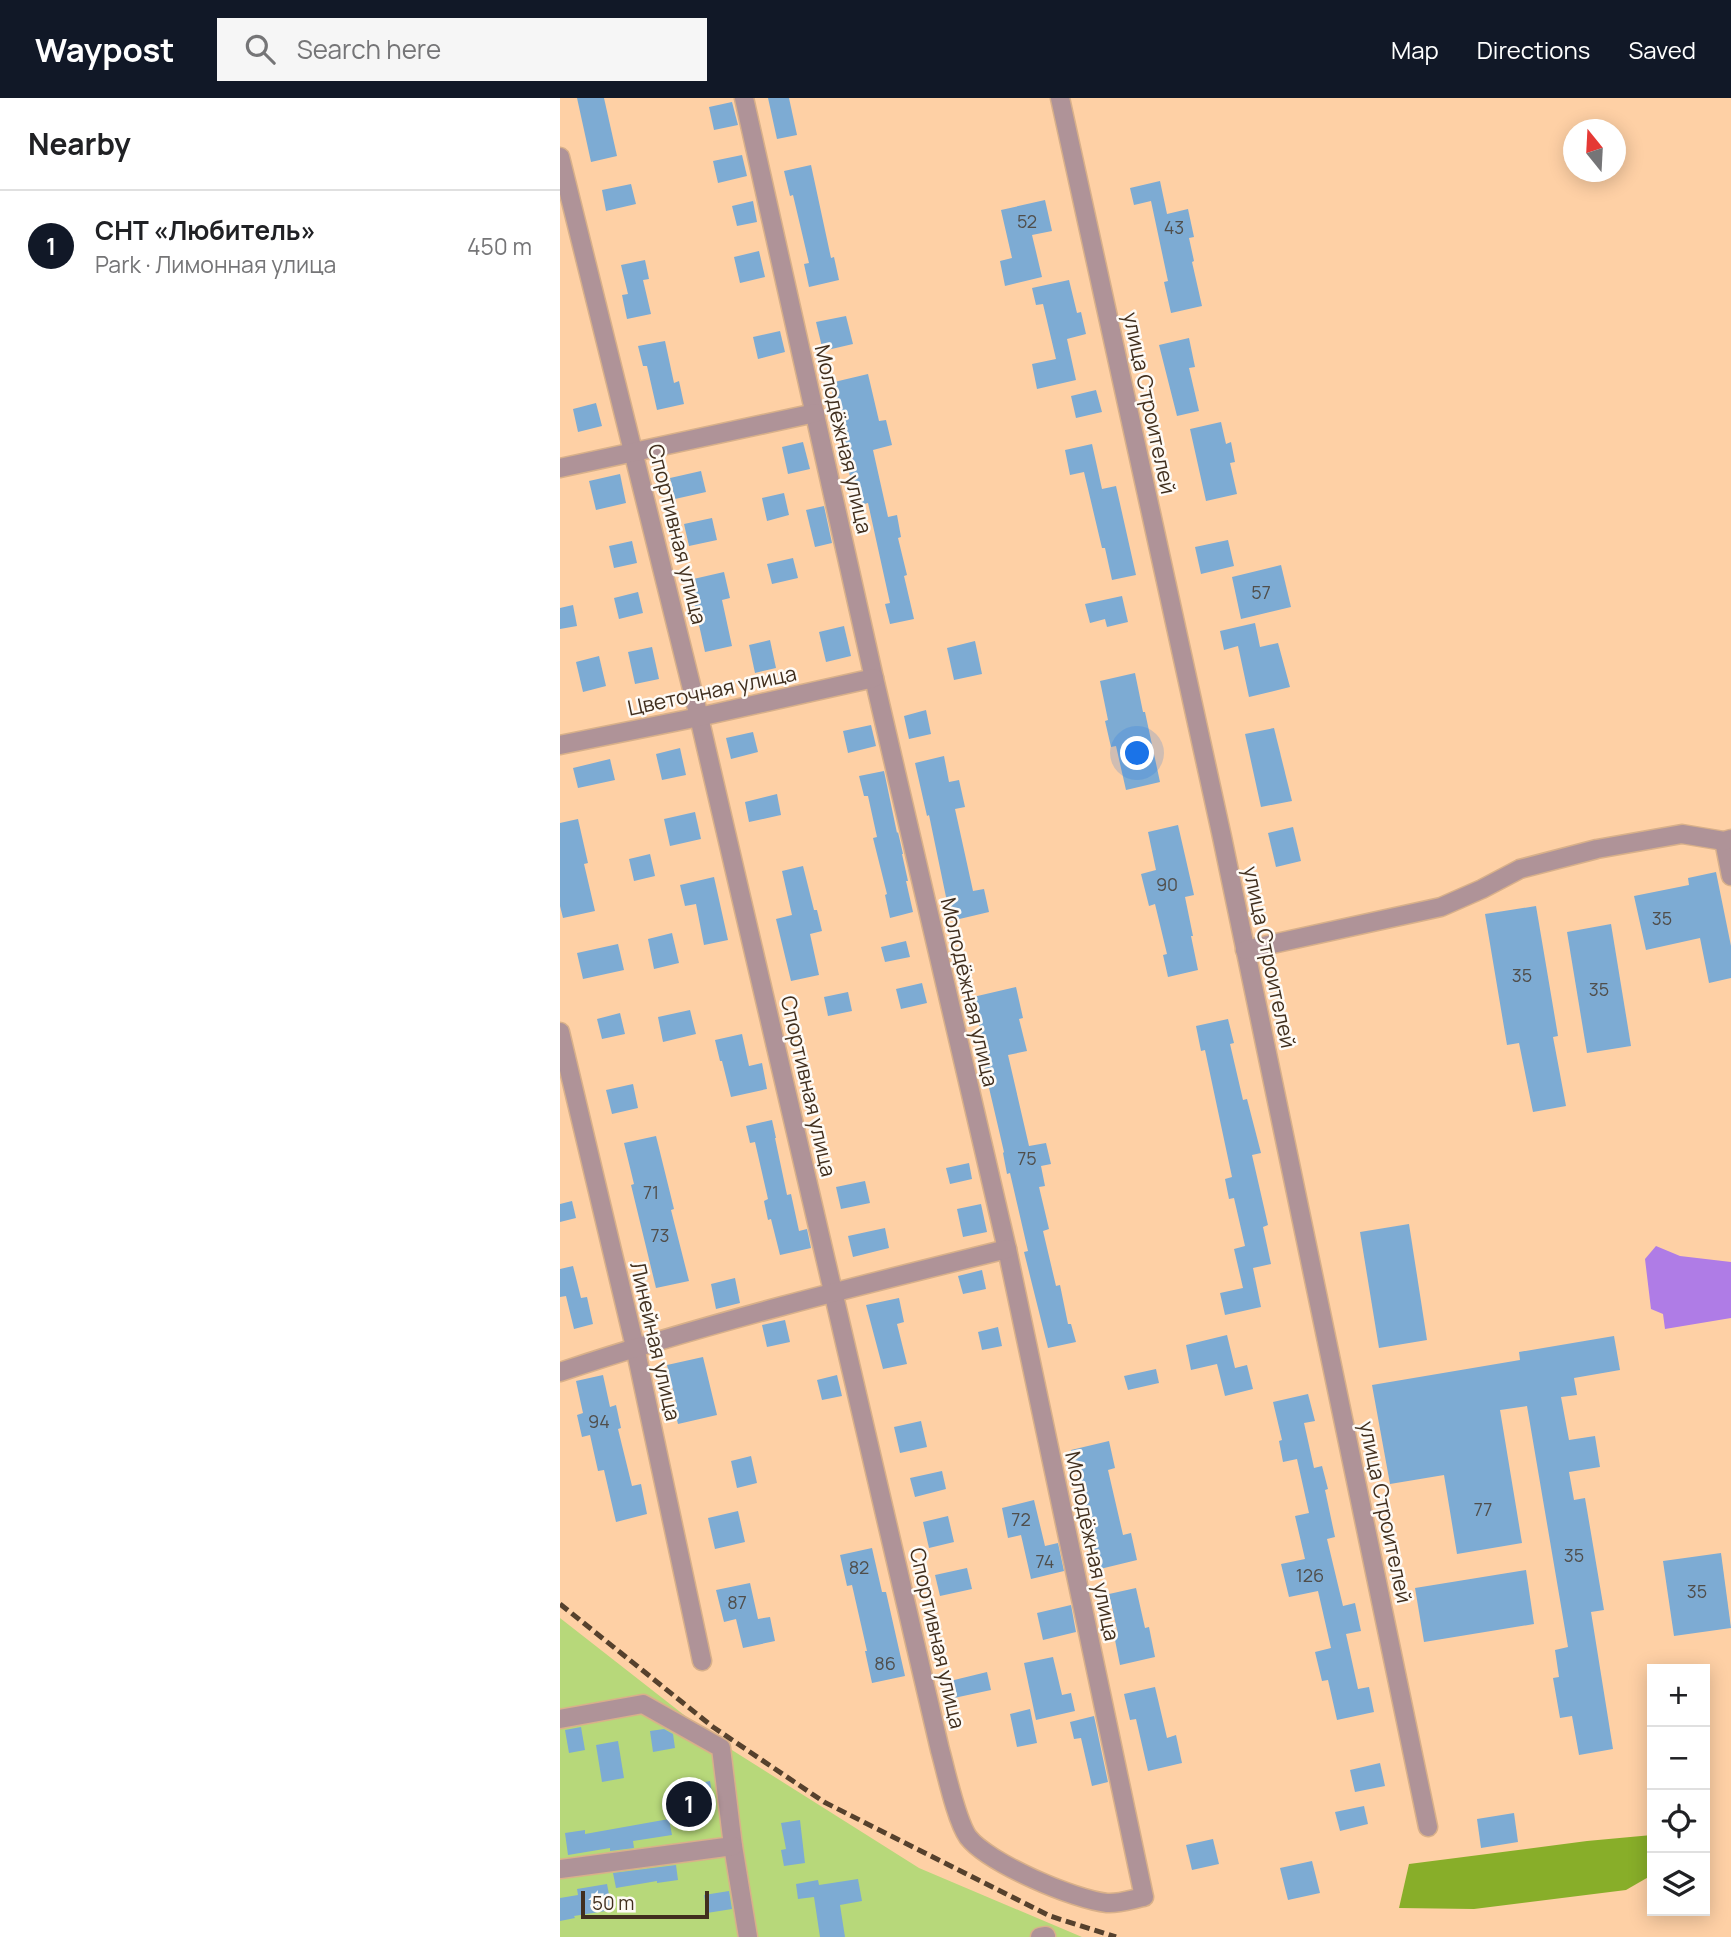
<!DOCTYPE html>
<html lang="en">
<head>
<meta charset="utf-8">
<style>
	body { margin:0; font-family:Manrope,sans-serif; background:#f6f6f6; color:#202124 }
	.controls { position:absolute; right:21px; bottom:21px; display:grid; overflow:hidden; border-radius:0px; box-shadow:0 4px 18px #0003 }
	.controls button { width:63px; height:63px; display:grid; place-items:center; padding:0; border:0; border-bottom:2px solid #e0e0e0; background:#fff; color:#202124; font:35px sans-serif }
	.compass { position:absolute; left:1003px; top:21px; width:63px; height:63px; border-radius:50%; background:#fff; box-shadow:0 4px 18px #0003; rotate:342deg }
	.scale { position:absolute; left:21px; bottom:18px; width:128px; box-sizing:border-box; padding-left:7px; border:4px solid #412f1e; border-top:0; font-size:19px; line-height:24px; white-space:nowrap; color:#412f1e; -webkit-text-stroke:5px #fefaf5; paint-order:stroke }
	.you { position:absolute; left:578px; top:656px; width:24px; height:24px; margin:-18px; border:5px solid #fff; border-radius:50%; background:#1a73e8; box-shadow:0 0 0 10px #1a73e833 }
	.badge { display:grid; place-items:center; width:46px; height:46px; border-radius:50%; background:#111827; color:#fff; font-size:23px; font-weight:700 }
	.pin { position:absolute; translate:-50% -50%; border:4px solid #fff; box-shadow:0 2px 7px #0006 }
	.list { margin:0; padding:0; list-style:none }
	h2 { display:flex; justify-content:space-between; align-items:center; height:91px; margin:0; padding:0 28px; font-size:30px }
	h2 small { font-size:23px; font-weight:400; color:#757577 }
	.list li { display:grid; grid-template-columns:46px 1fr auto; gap:21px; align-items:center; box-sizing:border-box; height:112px; padding:0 28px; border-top:2px solid #e0e0e0 }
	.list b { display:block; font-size:26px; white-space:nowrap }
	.list p { margin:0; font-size:23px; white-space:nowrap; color:#757577 }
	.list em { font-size:23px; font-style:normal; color:#757577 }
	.icon { flex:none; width:38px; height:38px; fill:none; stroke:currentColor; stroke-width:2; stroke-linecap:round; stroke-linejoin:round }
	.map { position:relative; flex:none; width:1171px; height:1839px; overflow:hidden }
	header { display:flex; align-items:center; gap:42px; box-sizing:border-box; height:98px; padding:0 35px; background:#111827; color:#fff }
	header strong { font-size:33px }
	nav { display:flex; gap:38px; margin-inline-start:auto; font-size:24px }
	.search { width:490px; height:63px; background:#f6f6f6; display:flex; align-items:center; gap:18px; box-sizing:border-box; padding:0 24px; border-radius:0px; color:#757577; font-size:26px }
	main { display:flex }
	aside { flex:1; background:#fff }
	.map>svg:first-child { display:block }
	.green { fill:#b7d87a }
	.forest { fill:#88ae29 }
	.water { fill:#af7ce6 }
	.building { fill:#7dabd3 }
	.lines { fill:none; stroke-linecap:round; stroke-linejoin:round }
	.minor-casing { stroke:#d8b08a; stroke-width:21 }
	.minor { stroke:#af9398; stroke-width:18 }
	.rail { stroke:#56412d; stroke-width:5; stroke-dasharray:10 5; stroke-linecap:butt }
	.labels { text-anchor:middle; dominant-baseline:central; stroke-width:5; stroke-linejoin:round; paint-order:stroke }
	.number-label { font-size:18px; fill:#504e4b }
	.street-label { font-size:21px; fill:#412f1e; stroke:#fefaf5 }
</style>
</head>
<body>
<header>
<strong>Waypost</strong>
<div class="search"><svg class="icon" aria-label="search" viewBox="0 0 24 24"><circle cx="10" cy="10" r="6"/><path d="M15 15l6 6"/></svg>Search here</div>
<nav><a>Map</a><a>Directions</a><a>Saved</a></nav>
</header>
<main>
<aside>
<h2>Nearby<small></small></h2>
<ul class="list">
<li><span class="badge">1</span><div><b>СНТ «Любитель»</b><p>Park · Лимонная улица</p></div><em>450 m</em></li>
</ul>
</aside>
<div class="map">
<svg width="1171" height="1839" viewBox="0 0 1171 1839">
	<rect width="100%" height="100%" fill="#fed0a5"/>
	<polygon class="green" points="0,1520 156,1642 359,1770 522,1839 0,1839"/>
	<polygon class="forest" points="1092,1737 1092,1777 1066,1792 914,1811 839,1810 849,1766 1027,1743"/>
	<polygon class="water" points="1096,1148 1120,1158 1171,1164 1171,1220 1105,1231 1103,1216 1091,1211 1085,1161"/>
	<g class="building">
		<polygon points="17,0 44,0 57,58 31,64"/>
		<polygon points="208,0 229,0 237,37 217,41"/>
		<polygon points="172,4 178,27 154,32 149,9"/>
		<polygon points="182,57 187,78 158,85 153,63"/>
		<polygon points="251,67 271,160 274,159 279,182 249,189 244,166 249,165 233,97 230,98 224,73"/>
		<polygon points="600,83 607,116 628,111 634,139 629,140 634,163 632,164 642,208 611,215 604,184 608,183 591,103 574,107 570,90"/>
		<polygon points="71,86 76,106 46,113 42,92"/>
		<polygon points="485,102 492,133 472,137 482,179 445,188 440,163 452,160 441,112"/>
		<polygon points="193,103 197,124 177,128 172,108"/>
		<polygon points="199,153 205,179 180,185 174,159"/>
		<polygon points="85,162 89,181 83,182 91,216 67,221 62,197 68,196 61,167"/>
		<polygon points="509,182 517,215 521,214 526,236 507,241 516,282 477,291 472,266 496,261 483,206 476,207 472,190"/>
		<polygon points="286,218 293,246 263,253 256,224"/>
		<polygon points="220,233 225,254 198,261 193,239"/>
		<polygon points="629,240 635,269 629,270 639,313 617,318 599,247"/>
		<polygon points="105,243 114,285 119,283 124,306 97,312 87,268 83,268 78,248"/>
		<polygon points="308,276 319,323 326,322 332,347 313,352 328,419 337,417 341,439 338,440 347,477 344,478 354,521 330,526 325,506 330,505 308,405 297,408 279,332 281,332 270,285"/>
		<polygon points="536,292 542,314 516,320 511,298"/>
		<polygon points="36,305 42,328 18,334 13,311"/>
		<polygon points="661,324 666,346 671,344 675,364 670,365 677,396 646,403 630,331"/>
		<polygon points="243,344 250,371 228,376 222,349"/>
		<polygon points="532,346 542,391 556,388 576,477 552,482 545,450 542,450 524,374 510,377 505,352"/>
		<polygon points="141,373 146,394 115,401 110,380"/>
		<polygon points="60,376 66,405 36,412 29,383"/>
		<polygon points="224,395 229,417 207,423 202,400"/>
		<polygon points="264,408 272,445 255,449 246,412"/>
		<polygon points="152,420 157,442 129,448 124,426"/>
		<polygon points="668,442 674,468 641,476 635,449"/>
		<polygon points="72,443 77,465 54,470 49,448"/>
		<polygon points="233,460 238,480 212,486 207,466"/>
		<polygon points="721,467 731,509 681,521 672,479"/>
		<polygon points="164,474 170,500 162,502 172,548 145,554 129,482"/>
		<polygon points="78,494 83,515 59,521 54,500"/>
		<polygon points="562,498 568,524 547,529 545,521 530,525 525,506"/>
		<polygon points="13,507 17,528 0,531 0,510"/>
		<polygon points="695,525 700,549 718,545 730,589 689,599 678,548 664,552 660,533"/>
		<polygon points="284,528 291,558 266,564 259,534"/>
		<polygon points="210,542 216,570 195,575 189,547"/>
		<polygon points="415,543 422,576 394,582 387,550"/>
		<polygon points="92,549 99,581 75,586 68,554"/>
		<polygon points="39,558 46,588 23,594 16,564"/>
		<polygon points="575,575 583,614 585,614 600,684 566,692 556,648 551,649 545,623 548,622 540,583"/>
		<polygon points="366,612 371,636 349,641 344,618"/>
		<polygon points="311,627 316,648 288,655 283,633"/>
		<polygon points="714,630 732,703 701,709 685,636"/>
		<polygon points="193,634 198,654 171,661 166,640"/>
		<polygon points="120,650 126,677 102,682 96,656"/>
		<polygon points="384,658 389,684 399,682 405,709 395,711 413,793 424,791 429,814 391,823 369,717 367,718 355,665"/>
		<polygon points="50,661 55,682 18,690 13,670"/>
		<polygon points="324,673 337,735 338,734 343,756 342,756 348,783 346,783 353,814 330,820 325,797 327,796 313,740 317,739 308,698 304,698 299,678"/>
		<polygon points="217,696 221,717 189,724 185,704"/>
		<polygon points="135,714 141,741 110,748 104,721"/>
		<polygon points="18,721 28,765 24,766 35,813 3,820 0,808 0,725"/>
		<polygon points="618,727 634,797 625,799 633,838 631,838 638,872 608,879 603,857 607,856 595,806 589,808 581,776 596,772 588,734"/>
		<polygon points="733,729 741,763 716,769 708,735"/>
		<polygon points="90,756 95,778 74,783 69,761"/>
		<polygon points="243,768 254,812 257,812 262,833 250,836 259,877 231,883 216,821 232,817 222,773"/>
		<polygon points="1156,774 1171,848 1171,880 1149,885 1140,840 1086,852 1074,798 1129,787 1128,780"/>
		<polygon points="154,779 168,842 144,847 136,806 125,808 120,787"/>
		<polygon points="976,808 998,938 993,939 1006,1008 973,1014 959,945 947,947 925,816"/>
		<polygon points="1051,826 1071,948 1027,955 1007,834"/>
		<polygon points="112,835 119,865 94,871 88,841"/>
		<polygon points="346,843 350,859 325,864 321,849"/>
		<polygon points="58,846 64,872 23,881 17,855"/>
		<polygon points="362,885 367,905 341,911 336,891"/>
		<polygon points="456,889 463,920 459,921 467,953 448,957 469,1048 486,1045 491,1066 481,1068 485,1088 479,1089 489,1131 483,1133 496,1188 500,1187 508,1226 511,1226 516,1244 488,1250 464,1154 468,1153 450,1075 447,1076 443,1055 444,1054 426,977 419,940 422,939 413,899"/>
		<polygon points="288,894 292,913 268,918 264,899"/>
		<polygon points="130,912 136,936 103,944 98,919"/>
		<polygon points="60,915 65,936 42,941 37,921"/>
		<polygon points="668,921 674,945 670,946 683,1002 687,1001 701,1055 692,1057 708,1127 703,1129 711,1166 693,1170 701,1209 665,1217 660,1195 683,1190 674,1151 685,1148 674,1100 669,1101 665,1081 672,1079 645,952 641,953 636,928"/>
		<polygon points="182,936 189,968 202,965 207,991 171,999 162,963 160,963 155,942"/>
		<polygon points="73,986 78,1010 52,1016 46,992"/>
		<polygon points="212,1022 216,1040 215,1040 227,1097 231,1096 239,1133 247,1131 251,1150 220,1157 211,1121 208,1122 204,1103 208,1101 195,1044 190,1045 186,1028"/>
		<polygon points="96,1038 114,1111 111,1112 129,1183 96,1190 71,1087 74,1086 64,1045"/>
		<polygon points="409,1065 412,1081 390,1086 386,1070"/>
		<polygon points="305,1083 310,1105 281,1111 276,1089"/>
		<polygon points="12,1103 16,1120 0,1124 0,1106"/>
		<polygon points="421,1106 427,1134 403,1139 397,1111"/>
		<polygon points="849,1126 867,1242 819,1250 800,1134"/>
		<polygon points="325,1130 329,1150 293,1159 288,1138"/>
		<polygon points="13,1168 21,1200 27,1199 33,1226 14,1231 6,1198 0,1199 0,1171"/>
		<polygon points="422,1172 426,1191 403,1196 398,1178"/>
		<polygon points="175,1180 180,1205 156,1211 151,1186"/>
		<polygon points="339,1200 344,1224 337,1226 347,1266 323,1271 306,1207"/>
		<polygon points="225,1222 230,1244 207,1249 202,1227"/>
		<polygon points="438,1229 442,1248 422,1252 418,1234"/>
		<polygon points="667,1237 675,1270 687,1267 693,1291 665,1298 657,1266 631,1272 626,1247"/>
		<polygon points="1054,1238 1060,1272 1014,1280 1017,1297 1001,1299 1009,1342 1035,1338 1040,1369 1009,1374 1014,1402 1025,1400 1044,1512 1031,1514 1053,1651 1019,1657 1012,1618 1000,1620 993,1580 999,1579 995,1552 1008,1549 967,1308 940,1312 962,1445 897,1456 884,1377 830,1386 812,1287 960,1262 959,1254"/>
		<polygon points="143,1259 157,1317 118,1326 114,1310 117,1309 107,1267"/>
		<polygon points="596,1271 599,1285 568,1292 564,1278"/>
		<polygon points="43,1277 50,1309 56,1307 61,1330 58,1331 72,1388 81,1386 87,1416 56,1424 44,1372 38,1373 30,1337 22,1339 17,1317 23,1315 16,1283"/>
		<polygon points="277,1277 282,1298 262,1302 257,1282"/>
		<polygon points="748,1296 755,1323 744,1325 754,1370 762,1368 768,1391 765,1392 775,1439 767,1441 783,1508 795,1505 801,1533 786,1536 798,1591 809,1589 814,1614 777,1622 768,1582 762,1583 755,1554 771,1550 758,1493 729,1499 721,1466 745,1461 735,1418 749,1415 737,1361 723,1364 719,1343 722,1342 713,1304"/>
		<polygon points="361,1323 367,1349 340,1355 334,1329"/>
		<polygon points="549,1343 555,1370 548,1372 563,1437 571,1435 577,1462 536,1472 529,1445 533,1444 511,1352"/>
		<polygon points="191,1358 197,1385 177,1390 171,1363"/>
		<polygon points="382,1373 386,1391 355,1399 350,1380"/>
		<polygon points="474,1402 485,1448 498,1445 504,1473 471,1481 461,1437 448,1440 442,1410"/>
		<polygon points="178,1413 185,1444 155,1451 148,1420"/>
		<polygon points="388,1418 394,1444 369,1450 363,1424"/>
		<polygon points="312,1450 322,1494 326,1494 345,1578 312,1585 305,1553 307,1553 292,1487 287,1488 280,1457"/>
		<polygon points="1161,1455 1171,1530 1114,1538 1103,1463"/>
		<polygon points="407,1470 412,1491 380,1498 375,1477"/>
		<polygon points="966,1472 974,1526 864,1544 855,1490"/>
		<polygon points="190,1485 198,1521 210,1519 215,1543 183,1550 176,1521 164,1524 156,1492"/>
		<polygon points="576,1490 585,1530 589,1529 595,1559 560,1567 554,1537 558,1536 549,1496"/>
		<polygon points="511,1507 516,1534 483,1542 477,1515"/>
		<polygon points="493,1559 502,1597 511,1595 515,1613 476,1622 464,1565"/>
		<polygon points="427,1574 431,1592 394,1600 390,1583"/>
		<polygon points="595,1589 607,1640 616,1637 622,1665 588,1673 576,1621 570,1622 564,1596"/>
		<polygon points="470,1611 477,1645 457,1649 450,1616"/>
		<polygon points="534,1618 548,1684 532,1688 521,1640 514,1641 510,1624"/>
		<polygon points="21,1629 25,1652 9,1655 5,1632"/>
		<polygon points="104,1631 113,1636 115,1650 93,1654 90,1633"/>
		<polygon points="58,1643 64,1680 42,1684 36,1647"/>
		<polygon points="820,1665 825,1688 795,1694 790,1672"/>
		<polygon points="150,1683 153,1701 133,1704 130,1687"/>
		<polygon points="804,1708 808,1726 780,1733 775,1714"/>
		<polygon points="954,1715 958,1744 921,1750 917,1721"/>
		<polygon points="109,1721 112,1737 73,1743 74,1750 50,1753 50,1750 8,1757 5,1735 25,1732 25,1736"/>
		<polygon points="240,1722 245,1765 224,1768 221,1752 226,1751 221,1725"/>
		<polygon points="653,1741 659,1766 632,1772 626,1747"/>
		<polygon points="752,1763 760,1795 728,1802 720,1770"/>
		<polygon points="116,1767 118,1782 97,1785 97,1783 56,1790 53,1775"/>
		<polygon points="298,1781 302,1803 280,1807 285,1839 260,1839 254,1799 238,1801 236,1786 258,1782 259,1787"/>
		<polygon points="47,1786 52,1812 14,1818 15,1820 0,1823 0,1800 18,1797 17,1791"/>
		<polygon points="169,1793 172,1811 147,1815 144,1797"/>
	</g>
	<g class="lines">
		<g class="minor-casing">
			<g id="minor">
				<polyline points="500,0 662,739 868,1729"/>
				<path d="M0 59 139 619 380 1652C386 1673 396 1722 408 1739 428 1765 515 1802 547 1805 559 1806 573 1801 584 1799L447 1151 314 580 184 0"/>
				<polyline points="0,370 255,315"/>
				<polyline points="0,647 139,619 314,580"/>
				<polyline points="1164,743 1171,778"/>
				<polyline points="685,852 881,809 922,791 960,771 1037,751 1122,736 1164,743 1171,741"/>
				<polyline points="0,934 75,1249 142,1563"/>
				<path d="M0 1274C147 1225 297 1188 447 1151"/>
				<polyline points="0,1621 83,1606 161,1650 173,1748 188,1839"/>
				<polyline points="0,1771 173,1748"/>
				<polyline points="480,1839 486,1838"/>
			</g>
		</g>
		<use href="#minor" class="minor"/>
		<polyline class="rail" points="0,1506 153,1629 264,1704 490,1818 556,1839"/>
	</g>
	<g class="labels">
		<g class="number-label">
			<text x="467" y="123">52</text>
			<text x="614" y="129">43</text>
			<text x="701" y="494">57</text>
			<text x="607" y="786">90</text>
			<text x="1102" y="820">35</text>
			<text x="962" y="877">35</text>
			<text x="1039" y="891">35</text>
			<text x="467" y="1060">75</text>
			<text x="91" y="1094">71</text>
			<text x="100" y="1137">73</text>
			<text x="39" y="1323">94</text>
			<text x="923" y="1411">77</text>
			<text x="461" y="1421">72</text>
			<text x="1014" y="1457">35</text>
			<text x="485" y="1463">74</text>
			<text x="299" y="1469">82</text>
			<text x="750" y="1477">126</text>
			<text x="1137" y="1493">35</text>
			<text x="177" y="1504">87</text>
			<text x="325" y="1565">86</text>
		</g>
		<g class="street-label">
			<text transform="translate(590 305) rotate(78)">улица Строителей</text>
			<text transform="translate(284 341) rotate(77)">Молодёжная улица</text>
			<text transform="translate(118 436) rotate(76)">Спортивная улица</text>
			<text transform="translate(152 592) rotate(-12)">Цветочная улица</text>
			<text transform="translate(710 859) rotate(78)">улица Строителей</text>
			<text transform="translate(410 894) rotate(77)">Молодёжная улица</text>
			<text transform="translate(249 988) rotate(77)">Спортивная улица</text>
			<text transform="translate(96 1243) rotate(77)">Линейная улица</text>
			<text transform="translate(826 1414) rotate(78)">улица Строителей</text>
			<text transform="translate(533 1448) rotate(78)">Молодёжная улица</text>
			<text transform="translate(378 1540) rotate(77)">Спортивная улица</text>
		</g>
	</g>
</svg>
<div class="controls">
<button>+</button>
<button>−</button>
<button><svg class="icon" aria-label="locate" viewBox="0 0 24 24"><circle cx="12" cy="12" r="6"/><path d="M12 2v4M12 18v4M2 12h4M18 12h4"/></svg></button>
<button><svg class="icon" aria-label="layers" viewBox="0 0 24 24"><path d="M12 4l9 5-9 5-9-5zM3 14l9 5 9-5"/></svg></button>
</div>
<svg class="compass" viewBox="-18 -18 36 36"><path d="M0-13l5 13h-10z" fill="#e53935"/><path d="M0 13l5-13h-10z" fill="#757577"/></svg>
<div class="scale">50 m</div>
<div class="you"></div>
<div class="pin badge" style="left:129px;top:1706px">1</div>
</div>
</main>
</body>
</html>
